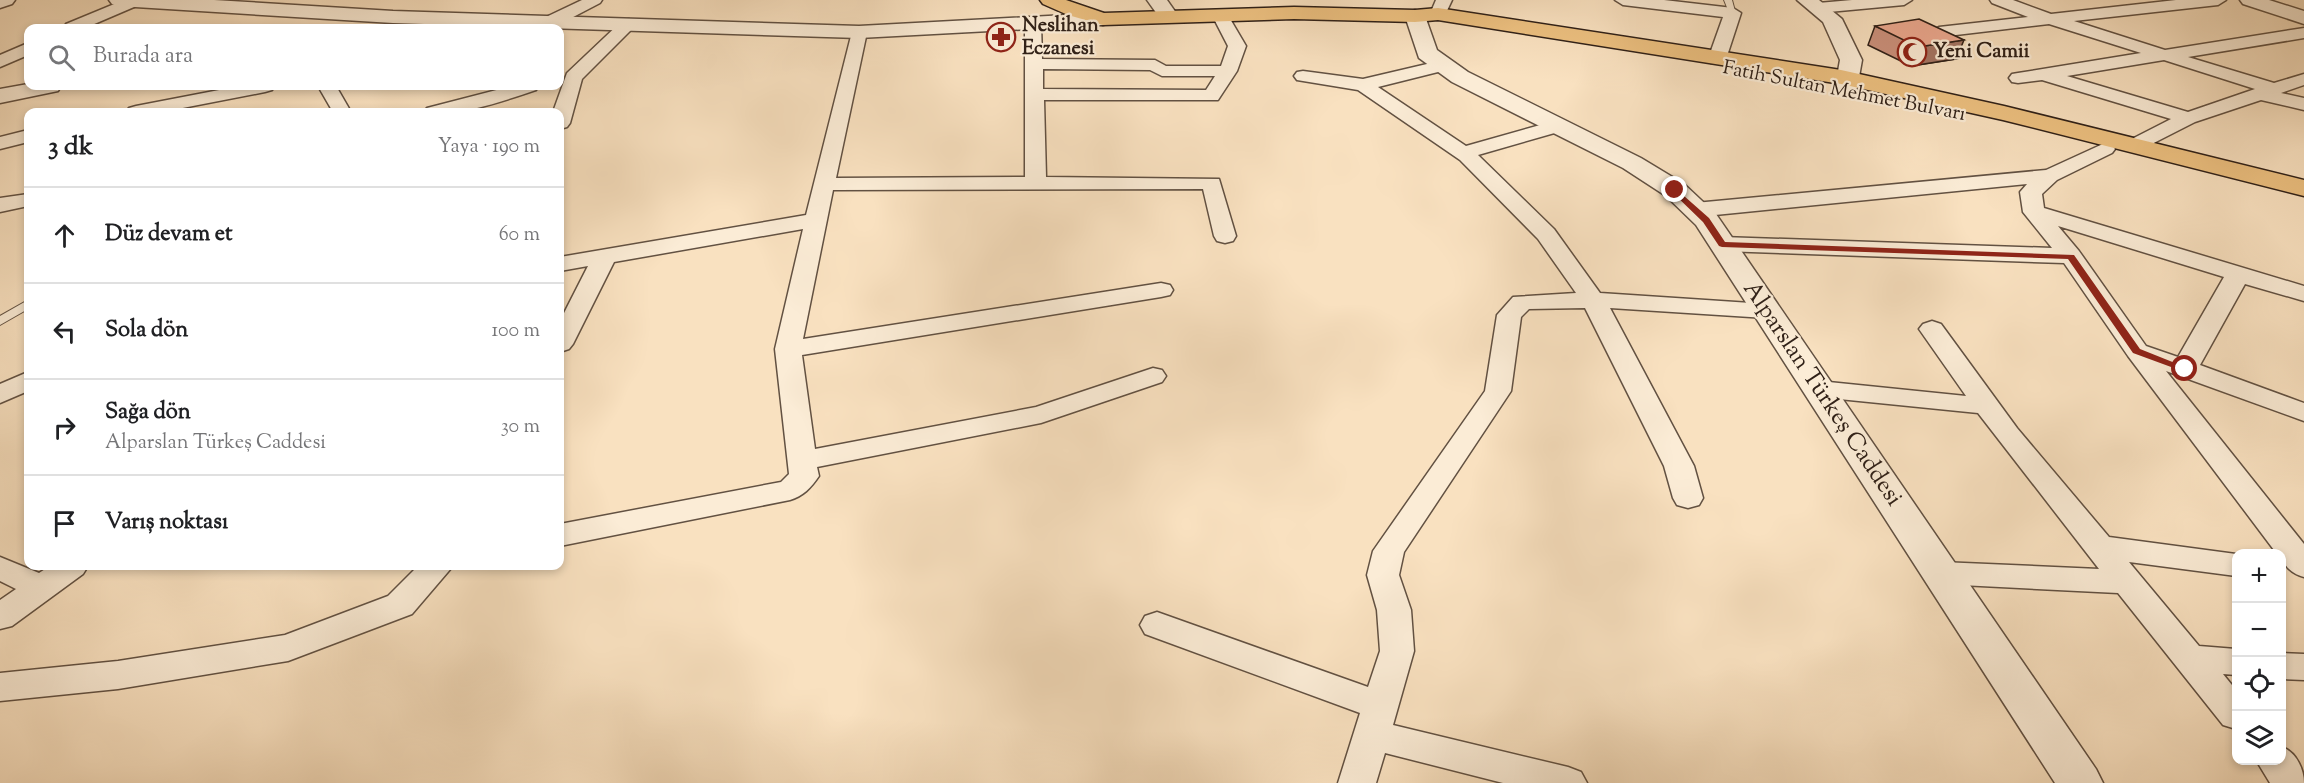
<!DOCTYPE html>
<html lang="tr">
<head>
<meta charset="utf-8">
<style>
	body { margin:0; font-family:"Sorts Mill Goudy",serif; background:#f6f6f6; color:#202124 }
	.controls { position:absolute; right:18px; bottom:18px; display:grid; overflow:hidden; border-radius:12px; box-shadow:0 3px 9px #0003 }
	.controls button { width:54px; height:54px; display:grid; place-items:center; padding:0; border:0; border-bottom:2px solid #e0e0e0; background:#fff; color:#202124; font:30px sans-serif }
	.stop { position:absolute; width:18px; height:18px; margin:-14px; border:4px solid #8f2418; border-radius:50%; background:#fff }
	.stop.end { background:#8f2418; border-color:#fff; box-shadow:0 2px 6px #0008 }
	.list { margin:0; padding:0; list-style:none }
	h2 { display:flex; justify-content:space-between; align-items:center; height:78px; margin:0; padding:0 24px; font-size:26px }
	h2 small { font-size:20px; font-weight:400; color:#757577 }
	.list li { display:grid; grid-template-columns:39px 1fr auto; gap:18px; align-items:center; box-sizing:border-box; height:96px; padding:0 24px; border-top:2px solid #e0e0e0 }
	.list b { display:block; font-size:22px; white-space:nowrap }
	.list p { margin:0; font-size:20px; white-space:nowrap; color:#757577 }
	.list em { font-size:20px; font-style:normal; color:#757577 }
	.icon { flex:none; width:33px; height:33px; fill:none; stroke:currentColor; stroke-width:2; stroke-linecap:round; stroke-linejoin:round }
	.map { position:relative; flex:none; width:2304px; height:783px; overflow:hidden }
	.search { position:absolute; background:#fff; box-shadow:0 3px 9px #0003; left:24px; top:24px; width:540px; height:66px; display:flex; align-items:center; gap:15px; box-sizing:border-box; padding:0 21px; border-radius:12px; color:#757577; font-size:22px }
	.panel { position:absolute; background:#fff; box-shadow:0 3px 9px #0003; left:24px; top:108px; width:540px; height:462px; border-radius:12px }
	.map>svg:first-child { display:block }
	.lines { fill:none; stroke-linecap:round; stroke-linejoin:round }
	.service-casing { stroke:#625142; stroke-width:2 }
	.minor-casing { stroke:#625142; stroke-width:3 }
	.tertiary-casing { stroke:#625142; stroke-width:3 }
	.primary-casing { stroke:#302118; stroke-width:3 }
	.service { fill:#fbecd6; fill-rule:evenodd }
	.minor { fill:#fbecd6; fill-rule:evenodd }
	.tertiary { fill:#fbecd6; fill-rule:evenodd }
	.primary { fill:#ecc080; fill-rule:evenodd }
	.wall { fill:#cb917c; stroke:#302118; stroke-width:1.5 }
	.shaded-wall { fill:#a57665; stroke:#302118; stroke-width:1.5 }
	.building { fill:#eca990; stroke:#302118; stroke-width:1.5 }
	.route { fill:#8f2418 }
	.labels { text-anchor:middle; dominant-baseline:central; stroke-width:4.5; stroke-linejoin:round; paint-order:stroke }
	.far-poi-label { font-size:20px; font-weight:bold; fill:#302118; stroke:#fbecd6; text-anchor:start }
	.far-street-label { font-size:20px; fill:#302118; stroke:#fbecd6 }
	.street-label { font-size:24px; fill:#302118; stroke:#fbecd6 }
</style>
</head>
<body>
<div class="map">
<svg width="2304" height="783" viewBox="0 0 2304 783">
	<rect width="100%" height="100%" fill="#f9e1c0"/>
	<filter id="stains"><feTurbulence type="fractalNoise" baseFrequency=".00333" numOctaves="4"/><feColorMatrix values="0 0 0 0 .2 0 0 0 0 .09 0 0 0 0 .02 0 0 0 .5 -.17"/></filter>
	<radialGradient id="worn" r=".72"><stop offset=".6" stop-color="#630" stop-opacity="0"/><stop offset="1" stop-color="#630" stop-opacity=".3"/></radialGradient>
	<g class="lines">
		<g class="service-casing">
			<g id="service">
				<polygon points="1724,0 1732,0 1736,15 1730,15"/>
				<polygon points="28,300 28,309 0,325 0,316"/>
			</g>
		</g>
		<g class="minor-casing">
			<g id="minor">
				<polygon points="124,0 143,1 141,4 85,28 64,28 66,24"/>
				<polygon points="582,0 602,0 600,3 556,26 550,27 542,22 544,18"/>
				<polygon points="1436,0 1452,0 1444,17 1432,17 1430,14"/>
				<polygon points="1615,0 1664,0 1733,8 1741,13 1726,59 1723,63 1711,63 1708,59 1723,17 1623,5"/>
				<polygon points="1852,0 1912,0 1904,5 1818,13 1810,8 1818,3"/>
				<path d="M1990 0H2013L2051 14 2176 0H2226L2218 5 2074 21 2165 50 2304 28V38L2188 57 2274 83 2304 74V85L2281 93 2304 98V110L2261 100 2195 122 2140 150H2126L2123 146 2126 142 2171 119 2042 80 2018 83 2012 82 2009 78 2012 74 2018 73 2141 53 2049 24 1939 37 1931 32 1939 27 2028 17 1992 3ZM2164 60 2255 89 2188 112 2067 76Z"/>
				<path d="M1220 10 1226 12 1246 46 1237 71 1218 100H1044L1046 177 1219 179 1236 236 1233 241 1225 243 1217 241 1214 236 1203 189 833 190 803 339 1161 283 1170 285 1173 290 1170 295 1161 297 802 355 815 449 1036 407 1153 368 1162 370 1166 376 1162 382 1041 423 817 467 819 476C811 488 803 496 790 500L560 546V524L781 482 789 474 775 349 803 229 614 262 573 344 569 349 560 352V321L588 266 560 271V257L806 215 853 28 859 27 867 32 836 178 1025 177V23L1027 19 1033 18 1041 23 1042 59 1155 60 1166 66H1221L1228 46 1212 15ZM1043 69 1150 70 1162 76H1215L1206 90 1043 89Z"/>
				<polygon points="629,19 637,24 582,79 570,123 567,127 560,129 560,112 553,112 567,73 623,20"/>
				<polygon points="28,43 28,55 0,67 0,55"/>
				<polygon points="1444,60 1450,61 1453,65 1450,69 1378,87 1466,146 1558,120 1565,122 1568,126 1565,130 1478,155 1554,229 1600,293 1766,304 1775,306 1778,311 1775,316 1766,318 1610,308 1694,466 1703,498 1699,505 1688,508 1677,505 1673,498 1664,466 1585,308 1529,309 1521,317 1511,391 1404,552 1399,575 1411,610 1414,651 1393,725 1568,767 1581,772 1587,783 1503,783 1385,753 1376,783 1338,783 1360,713 1145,634 1140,625 1145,616 1157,612 1368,687 1380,651 1377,610 1367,575 1373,551 1485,391 1497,315 1513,297 1576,293 1538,239 1460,160 1358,90 1303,81 1297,80 1294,76 1297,72 1303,71 1363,79"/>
				<polygon points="240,86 274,86 272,90 265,92 162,112 126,112 129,108 136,106"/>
				<polygon points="318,86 336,86 351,112 333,112"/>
				<path d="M512 86H538L536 90C500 102 462 116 424 112L427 108Z"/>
				<polygon points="28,130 28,142 0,149 0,137"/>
				<path d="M2105 143 2112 145 2115 149 2112 153 2057 180 2042 194 2044 208 2304 286V301L2245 284 2200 365 2304 403V421L2166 371 2304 544V577C2293 574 2282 566 2282 554H2277L2128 356 2064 263 1722 251 1714 249 1711 244 1714 239 1722 237 2052 248 2023 212 2020 192 2027 184 1695 217 1687 215 1684 210 1687 205 1695 203 2046 170ZM2058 226 2224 277 2178 357 2146 346 2079 251Z"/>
				<polygon points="28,194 28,206 0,212 0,198"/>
				<polygon points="1932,321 1941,324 2017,428 2109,537 2236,554 2236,576 2129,562 2199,646 2236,649 2236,675 2223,674 2236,690 2236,729 2223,725 2118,593 1941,584 1930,581 1925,573 1930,565 1941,562 2099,569 1978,413 1819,397 1809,395 1806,389 1809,383 1819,381 1966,396 1919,329 1923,324"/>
				<polygon points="28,372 28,391 0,403 0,384"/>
				<polygon points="0,557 39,573 50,566 88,566 83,574 12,626 0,629 0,600 16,589 0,581"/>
				<polygon points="418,566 453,566 412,614 288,661 118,689 0,701 0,673 118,661 285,635 388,596"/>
				<polygon points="2282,653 2304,654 2304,680 2282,679"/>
				<path d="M2282 747C2296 752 2304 769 2304 783H2270L2256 760H2282Z"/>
			</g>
		</g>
		<g class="tertiary-casing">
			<g id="tertiary">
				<polygon points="0,0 15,0 12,4 0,8"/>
				<polygon points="109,0 214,0 393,11 859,26 1103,13 1110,15 1113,19 1110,23 1103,25 859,38 393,23 119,6 112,4"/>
				<polygon points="1147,0 1167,0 1179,17 1176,21 1162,21"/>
				<polygon points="1797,0 1819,0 1842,19 1862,60 1857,88 1854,93 1846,95 1838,93 1835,88 1840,60 1823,22"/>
				<polygon points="2240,0 2269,0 2304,11 2304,24 2243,4"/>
				<polygon points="1415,10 1422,12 1425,16 1437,50 1468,72 1641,158 1684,184 1716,214 2096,769 2103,783 2055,783 1696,225 1666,196 1623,168 1452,82 1419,58 1405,16 1408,12"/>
				<polygon points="28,84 28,86 61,86 58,91 0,103 0,89"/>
			</g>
		</g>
		<g class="primary-casing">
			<polygon id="primary" points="1040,0 1066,0 1104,13 1294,7 1415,10 1438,8 1841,70 2004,106 2304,180 2304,196 2003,120 1841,84 1438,20 1415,22 1294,19 1103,25 1068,15 1043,4"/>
		</g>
		<use href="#service" class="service"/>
		<use href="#minor" class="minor"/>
		<use href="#tertiary" class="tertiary"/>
		<use href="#primary" class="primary"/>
	</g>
	<polygon class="wall" points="1875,26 1956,59 1911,66 1868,45"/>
	<polygon class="shaded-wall" points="1964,40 1956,59 1911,66 1918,47"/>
	<polygon class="building" points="1919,19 1964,40 1918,47 1875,26"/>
	<polygon class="route" points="1675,188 1709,218 1725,242 2074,255 2140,349 2190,369 2182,371 2133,353 2068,259 1722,247 1719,246 1703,222 1672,192 1671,190"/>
	<defs>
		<g id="pharmacy-ring" transform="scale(1.5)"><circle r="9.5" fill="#fbecd6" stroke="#8f2418" stroke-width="1.5"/><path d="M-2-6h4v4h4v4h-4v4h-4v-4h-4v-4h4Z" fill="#8f2418"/></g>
		<g id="mosque-ring" transform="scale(1.5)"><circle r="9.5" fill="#fbecd6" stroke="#8f2418" stroke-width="1.5"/><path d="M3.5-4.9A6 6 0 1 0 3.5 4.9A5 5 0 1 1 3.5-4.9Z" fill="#8f2418"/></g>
	</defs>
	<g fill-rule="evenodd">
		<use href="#pharmacy-ring" x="1001" y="37"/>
		<use href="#mosque-ring" x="1912" y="52"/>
	</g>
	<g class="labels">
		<g class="far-poi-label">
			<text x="1022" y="26">Neslihan<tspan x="1022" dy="23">Eczanesi</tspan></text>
			<text x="1933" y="52">Yeni Camii</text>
		</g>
		<g class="far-street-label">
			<text transform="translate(1844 92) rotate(11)">Fatih Sultan Mehmet Bulvarı</text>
		</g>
		<g class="street-label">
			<text transform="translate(1822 394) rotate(56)">Alparslan Türkeş Caddesi</text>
		</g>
	</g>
	<rect width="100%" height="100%" filter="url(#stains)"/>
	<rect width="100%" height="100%" fill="url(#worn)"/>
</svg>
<div class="controls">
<button>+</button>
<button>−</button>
<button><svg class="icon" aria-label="locate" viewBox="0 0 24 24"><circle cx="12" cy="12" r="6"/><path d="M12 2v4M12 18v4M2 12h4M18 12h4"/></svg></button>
<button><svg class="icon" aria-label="layers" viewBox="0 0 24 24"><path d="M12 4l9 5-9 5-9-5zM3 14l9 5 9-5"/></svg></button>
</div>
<div class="stop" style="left:2185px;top:369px"></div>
<div class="stop end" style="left:1675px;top:190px"></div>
<div class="search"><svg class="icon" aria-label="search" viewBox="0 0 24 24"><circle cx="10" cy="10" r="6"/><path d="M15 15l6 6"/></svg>Burada ara</div>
<section class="panel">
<h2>3 dk<small>Yaya · 190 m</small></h2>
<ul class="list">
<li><svg class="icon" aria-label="ahead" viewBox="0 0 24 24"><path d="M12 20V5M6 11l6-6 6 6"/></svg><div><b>Düz devam et</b></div><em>60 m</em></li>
<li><svg class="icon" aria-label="left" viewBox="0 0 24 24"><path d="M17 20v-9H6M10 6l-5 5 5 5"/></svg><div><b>Sola dön</b></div><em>100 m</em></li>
<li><svg class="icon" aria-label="right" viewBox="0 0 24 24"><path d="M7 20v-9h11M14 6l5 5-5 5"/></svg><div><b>Sağa dön</b><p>Alparslan Türkeş Caddesi</p></div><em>30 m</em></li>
<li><svg class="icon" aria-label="arrive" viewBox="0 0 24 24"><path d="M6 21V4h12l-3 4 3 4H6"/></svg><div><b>Varış noktası</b></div></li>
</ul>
</section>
</div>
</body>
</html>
